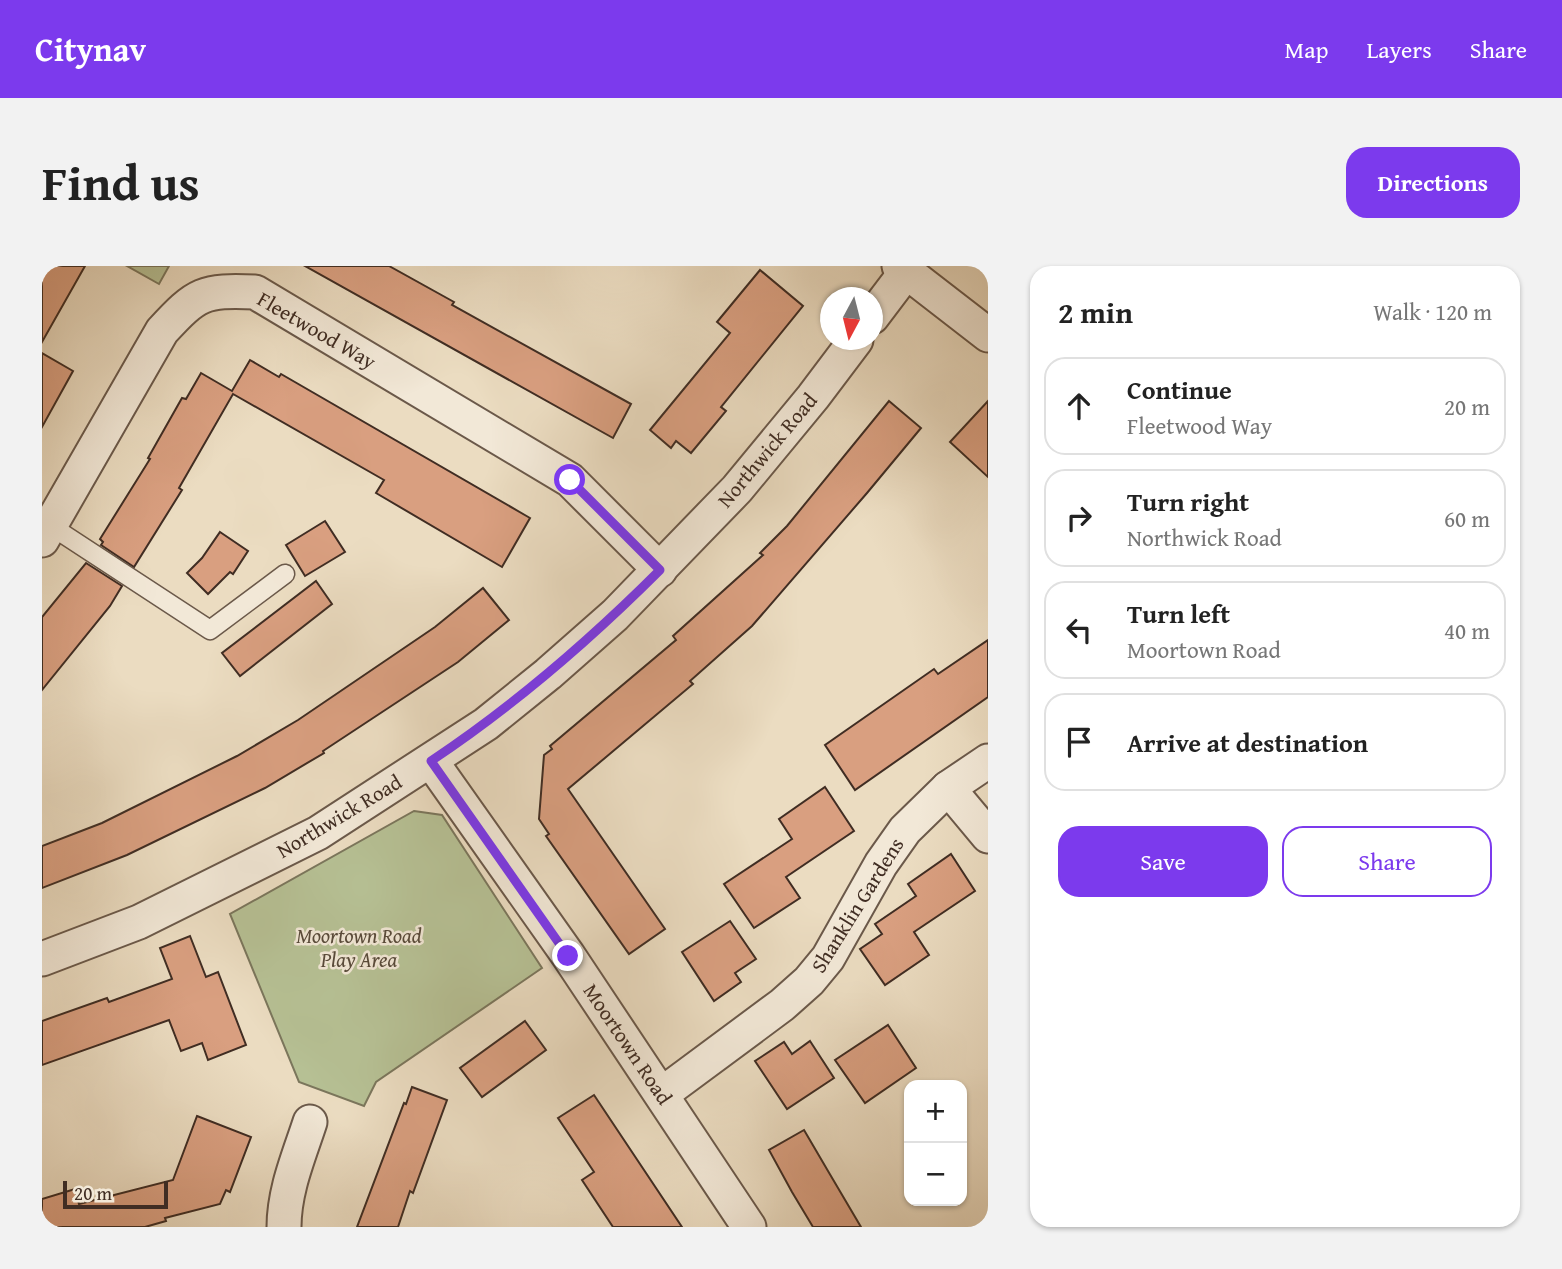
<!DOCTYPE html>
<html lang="en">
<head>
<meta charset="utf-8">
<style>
	body { margin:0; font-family:"Gentium Book Plus",serif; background:#f2f2f2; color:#222 }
	.controls { position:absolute; right:21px; bottom:21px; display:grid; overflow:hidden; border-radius:14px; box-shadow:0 2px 5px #0004 }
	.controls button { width:63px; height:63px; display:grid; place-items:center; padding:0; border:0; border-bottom:2px solid #e0e0e0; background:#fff; color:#222; font:35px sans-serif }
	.compass { position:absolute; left:778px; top:21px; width:63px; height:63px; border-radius:50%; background:#fff; box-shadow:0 2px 5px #0004; rotate:187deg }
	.scale { position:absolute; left:21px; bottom:18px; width:105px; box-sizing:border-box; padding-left:7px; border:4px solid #402d23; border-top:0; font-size:19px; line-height:24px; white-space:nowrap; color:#402d23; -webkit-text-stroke:5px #f2e8d7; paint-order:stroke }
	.stop { position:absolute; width:21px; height:21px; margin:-16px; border:5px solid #7c3aed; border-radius:50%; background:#fff }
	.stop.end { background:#7c3aed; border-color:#fff; box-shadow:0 2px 7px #0008 }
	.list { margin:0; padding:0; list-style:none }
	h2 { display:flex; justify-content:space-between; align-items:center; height:91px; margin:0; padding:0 28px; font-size:30px }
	h2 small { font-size:23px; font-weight:400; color:#767676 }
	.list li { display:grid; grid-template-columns:46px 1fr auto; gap:21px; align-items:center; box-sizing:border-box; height:98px; margin:0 14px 14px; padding:0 14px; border:2px solid #e0e0e0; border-radius:21px }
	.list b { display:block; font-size:26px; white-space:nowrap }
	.list p { margin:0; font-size:23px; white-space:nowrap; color:#767676 }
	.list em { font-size:23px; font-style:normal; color:#767676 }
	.actions { display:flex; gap:14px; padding:21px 28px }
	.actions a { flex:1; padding:16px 0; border:2px solid #7c3aed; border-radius:21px; text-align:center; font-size:24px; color:#7c3aed }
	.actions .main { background:#7c3aed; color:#fff }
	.icon { flex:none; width:38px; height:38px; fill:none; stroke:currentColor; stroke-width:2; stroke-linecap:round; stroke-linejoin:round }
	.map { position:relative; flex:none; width:946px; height:961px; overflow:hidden; border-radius:21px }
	header { display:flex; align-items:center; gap:42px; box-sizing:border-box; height:98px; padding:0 35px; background:#7c3aed; color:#fff }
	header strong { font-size:33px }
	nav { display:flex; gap:38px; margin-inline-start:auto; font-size:24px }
	.intro { display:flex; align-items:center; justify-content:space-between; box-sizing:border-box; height:168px; padding:0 42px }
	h1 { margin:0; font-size:49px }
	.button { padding:18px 32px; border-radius:21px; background:#7c3aed; color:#fff; font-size:24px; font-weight:700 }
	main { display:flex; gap:42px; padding:0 42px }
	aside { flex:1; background:#fff; border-radius:21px; box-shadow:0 2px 5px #0004 }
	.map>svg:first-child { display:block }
	.green { fill:#b6c094; stroke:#7b765c; stroke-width:2 }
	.building { fill:#d99f80; stroke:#402d23; stroke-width:2 }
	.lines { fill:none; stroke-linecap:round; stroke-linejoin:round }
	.lane-casing { stroke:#6b594a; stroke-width:21 }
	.street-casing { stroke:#6b594a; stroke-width:37 }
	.lane { stroke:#f2e8d7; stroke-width:18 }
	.street { stroke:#f2e8d7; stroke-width:33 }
	.route { stroke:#7c3aed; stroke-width:9 }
	.labels { text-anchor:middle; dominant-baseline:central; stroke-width:5; stroke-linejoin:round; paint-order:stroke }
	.street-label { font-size:21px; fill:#402d23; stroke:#f2e8d7 }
	.park-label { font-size:21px; font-style:italic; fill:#584a3a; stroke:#f2e8d7 }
</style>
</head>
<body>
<header>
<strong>Citynav</strong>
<nav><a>Map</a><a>Layers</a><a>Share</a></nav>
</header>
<div class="intro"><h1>Find us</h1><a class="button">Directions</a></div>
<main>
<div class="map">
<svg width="946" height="961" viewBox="0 0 946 961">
	<rect width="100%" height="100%" fill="#ebdcc1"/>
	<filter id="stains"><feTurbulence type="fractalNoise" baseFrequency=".00286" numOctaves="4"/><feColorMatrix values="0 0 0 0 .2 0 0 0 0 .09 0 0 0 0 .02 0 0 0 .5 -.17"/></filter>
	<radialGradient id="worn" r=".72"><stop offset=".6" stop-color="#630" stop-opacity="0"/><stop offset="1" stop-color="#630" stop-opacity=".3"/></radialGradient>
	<g class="green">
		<polygon points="85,0 127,0 117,18"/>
		<polygon points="372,545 400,549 500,702 334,816 322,840 257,816 188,648"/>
	</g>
	<g class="building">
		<polygon points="0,0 43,0 0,76"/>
		<polygon points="263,0 347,0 412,36 410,39 589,138 571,172"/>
		<polygon points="718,4 761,40 679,141 684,145 649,187 634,175 629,182 608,164 688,67 675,56"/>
		<polygon points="0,87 31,105 0,161"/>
		<polygon points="208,94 237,111 239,108 488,252 460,301 334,227 342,214 191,128 137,222 140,224 92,301 59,279 61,276 58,273 108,193 106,192 140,132 144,133 159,107 190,125"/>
		<polygon points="847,135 879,162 825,227 710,360 648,415 651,418 526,523 623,663 587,688 504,570 507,568 497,553 502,489 510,483 508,480 634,374 631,370 721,289 718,287 745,260"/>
		<polygon points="946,135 946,211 908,176"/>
		<polygon points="283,255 303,286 263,310 244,279"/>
		<polygon points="178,266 206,285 191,308 188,306 166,328 145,307 160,292"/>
		<polygon points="44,297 80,320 68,340 0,424 0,351"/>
		<polygon points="274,315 290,338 198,410 180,387"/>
		<polygon points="441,322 467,354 416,396 281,485 282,487 223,522 85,589 0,622 0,580 60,557 195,490 256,454 393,361"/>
		<polygon points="946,374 946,431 813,524 783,479 892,403 896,408"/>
		<polygon points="783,521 812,565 744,611 758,632 712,662 682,618 750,573 737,553"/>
		<polygon points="909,588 933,625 872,666 887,689 843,719 818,683 840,668 833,658 874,630 866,618"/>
		<polygon points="688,655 714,693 693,707 699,716 672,735 640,686"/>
		<polygon points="148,670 164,711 176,706 204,779 166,794 160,777 139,785 127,754 0,799 0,755 65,732 67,736 130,713 118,682"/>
		<polygon points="483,755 504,784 440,831 418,802"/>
		<polygon points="846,759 874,802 823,837 793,794"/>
		<polygon points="768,775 792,812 745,843 713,795 742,776 750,788"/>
		<polygon points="370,821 405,834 371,927 368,925 356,961 315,961 362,837 364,838"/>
		<polygon points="552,829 640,961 571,961 540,914 552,906 516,852"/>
		<polygon points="155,850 209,871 188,926 184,924 178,938 123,952 124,955 103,961 0,961 0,933 33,923 37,938 131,914"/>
		<polygon points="762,864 786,905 819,961 771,961 750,926 727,884"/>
	</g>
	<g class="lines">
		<g class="lane-casing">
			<polyline id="lane" points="9,260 168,364 243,308"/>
		</g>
		<g class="street-casing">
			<g id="street">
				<polyline points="857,0 946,69"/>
				<polyline points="830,51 864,6"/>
				<path d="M0 274 120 65C155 27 161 24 213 26L528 214 618 304"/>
				<polyline points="389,495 526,689 707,961"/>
				<polyline points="906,522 946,495"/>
				<polyline points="0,693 97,656 276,567 444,458 506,408 573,349 695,223 771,131 814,74"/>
				<polyline points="620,828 740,739 767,715 786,692 839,598 863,564 906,522 946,570"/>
				<path d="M242 961C242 924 257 890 268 856"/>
			</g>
		</g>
		<use href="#lane" class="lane"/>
		<use href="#street" class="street"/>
	</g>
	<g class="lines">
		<path class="route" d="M526 690 389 495C473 439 547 375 618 304L528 214"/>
	</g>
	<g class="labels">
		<g class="street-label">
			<text transform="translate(275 64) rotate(30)">Fleetwood Way</text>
			<text transform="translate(725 184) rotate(-50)">Northwick Road</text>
			<text transform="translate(297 550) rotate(-31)">Northwick Road</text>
			<text transform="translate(815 639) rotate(-58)">Shanklin Gardens</text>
			<text transform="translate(586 778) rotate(56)">Moortown Road</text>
		</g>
		<g class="park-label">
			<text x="317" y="669">Moortown Road<tspan x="317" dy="24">Play Area</tspan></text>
		</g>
	</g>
	<rect width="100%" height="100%" filter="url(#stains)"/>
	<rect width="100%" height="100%" fill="url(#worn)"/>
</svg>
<div class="controls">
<button>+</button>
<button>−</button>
</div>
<svg class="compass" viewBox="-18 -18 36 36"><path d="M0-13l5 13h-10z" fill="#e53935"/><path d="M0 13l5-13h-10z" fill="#767676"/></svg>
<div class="scale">20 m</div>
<div class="stop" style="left:528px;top:214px"></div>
<div class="stop end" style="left:526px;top:690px"></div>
</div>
<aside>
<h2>2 min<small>Walk · 120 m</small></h2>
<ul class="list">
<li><svg class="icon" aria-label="ahead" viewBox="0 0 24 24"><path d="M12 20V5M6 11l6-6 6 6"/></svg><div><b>Continue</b><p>Fleetwood Way</p></div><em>20 m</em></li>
<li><svg class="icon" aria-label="right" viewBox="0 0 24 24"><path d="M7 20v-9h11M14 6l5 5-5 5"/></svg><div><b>Turn right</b><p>Northwick Road</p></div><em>60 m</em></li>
<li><svg class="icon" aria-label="left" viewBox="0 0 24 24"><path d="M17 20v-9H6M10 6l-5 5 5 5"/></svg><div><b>Turn left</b><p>Moortown Road</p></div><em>40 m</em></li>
<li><svg class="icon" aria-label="arrive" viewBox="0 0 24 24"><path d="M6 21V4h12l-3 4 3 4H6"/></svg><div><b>Arrive at destination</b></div></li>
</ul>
<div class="actions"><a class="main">Save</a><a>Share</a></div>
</aside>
</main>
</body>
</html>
